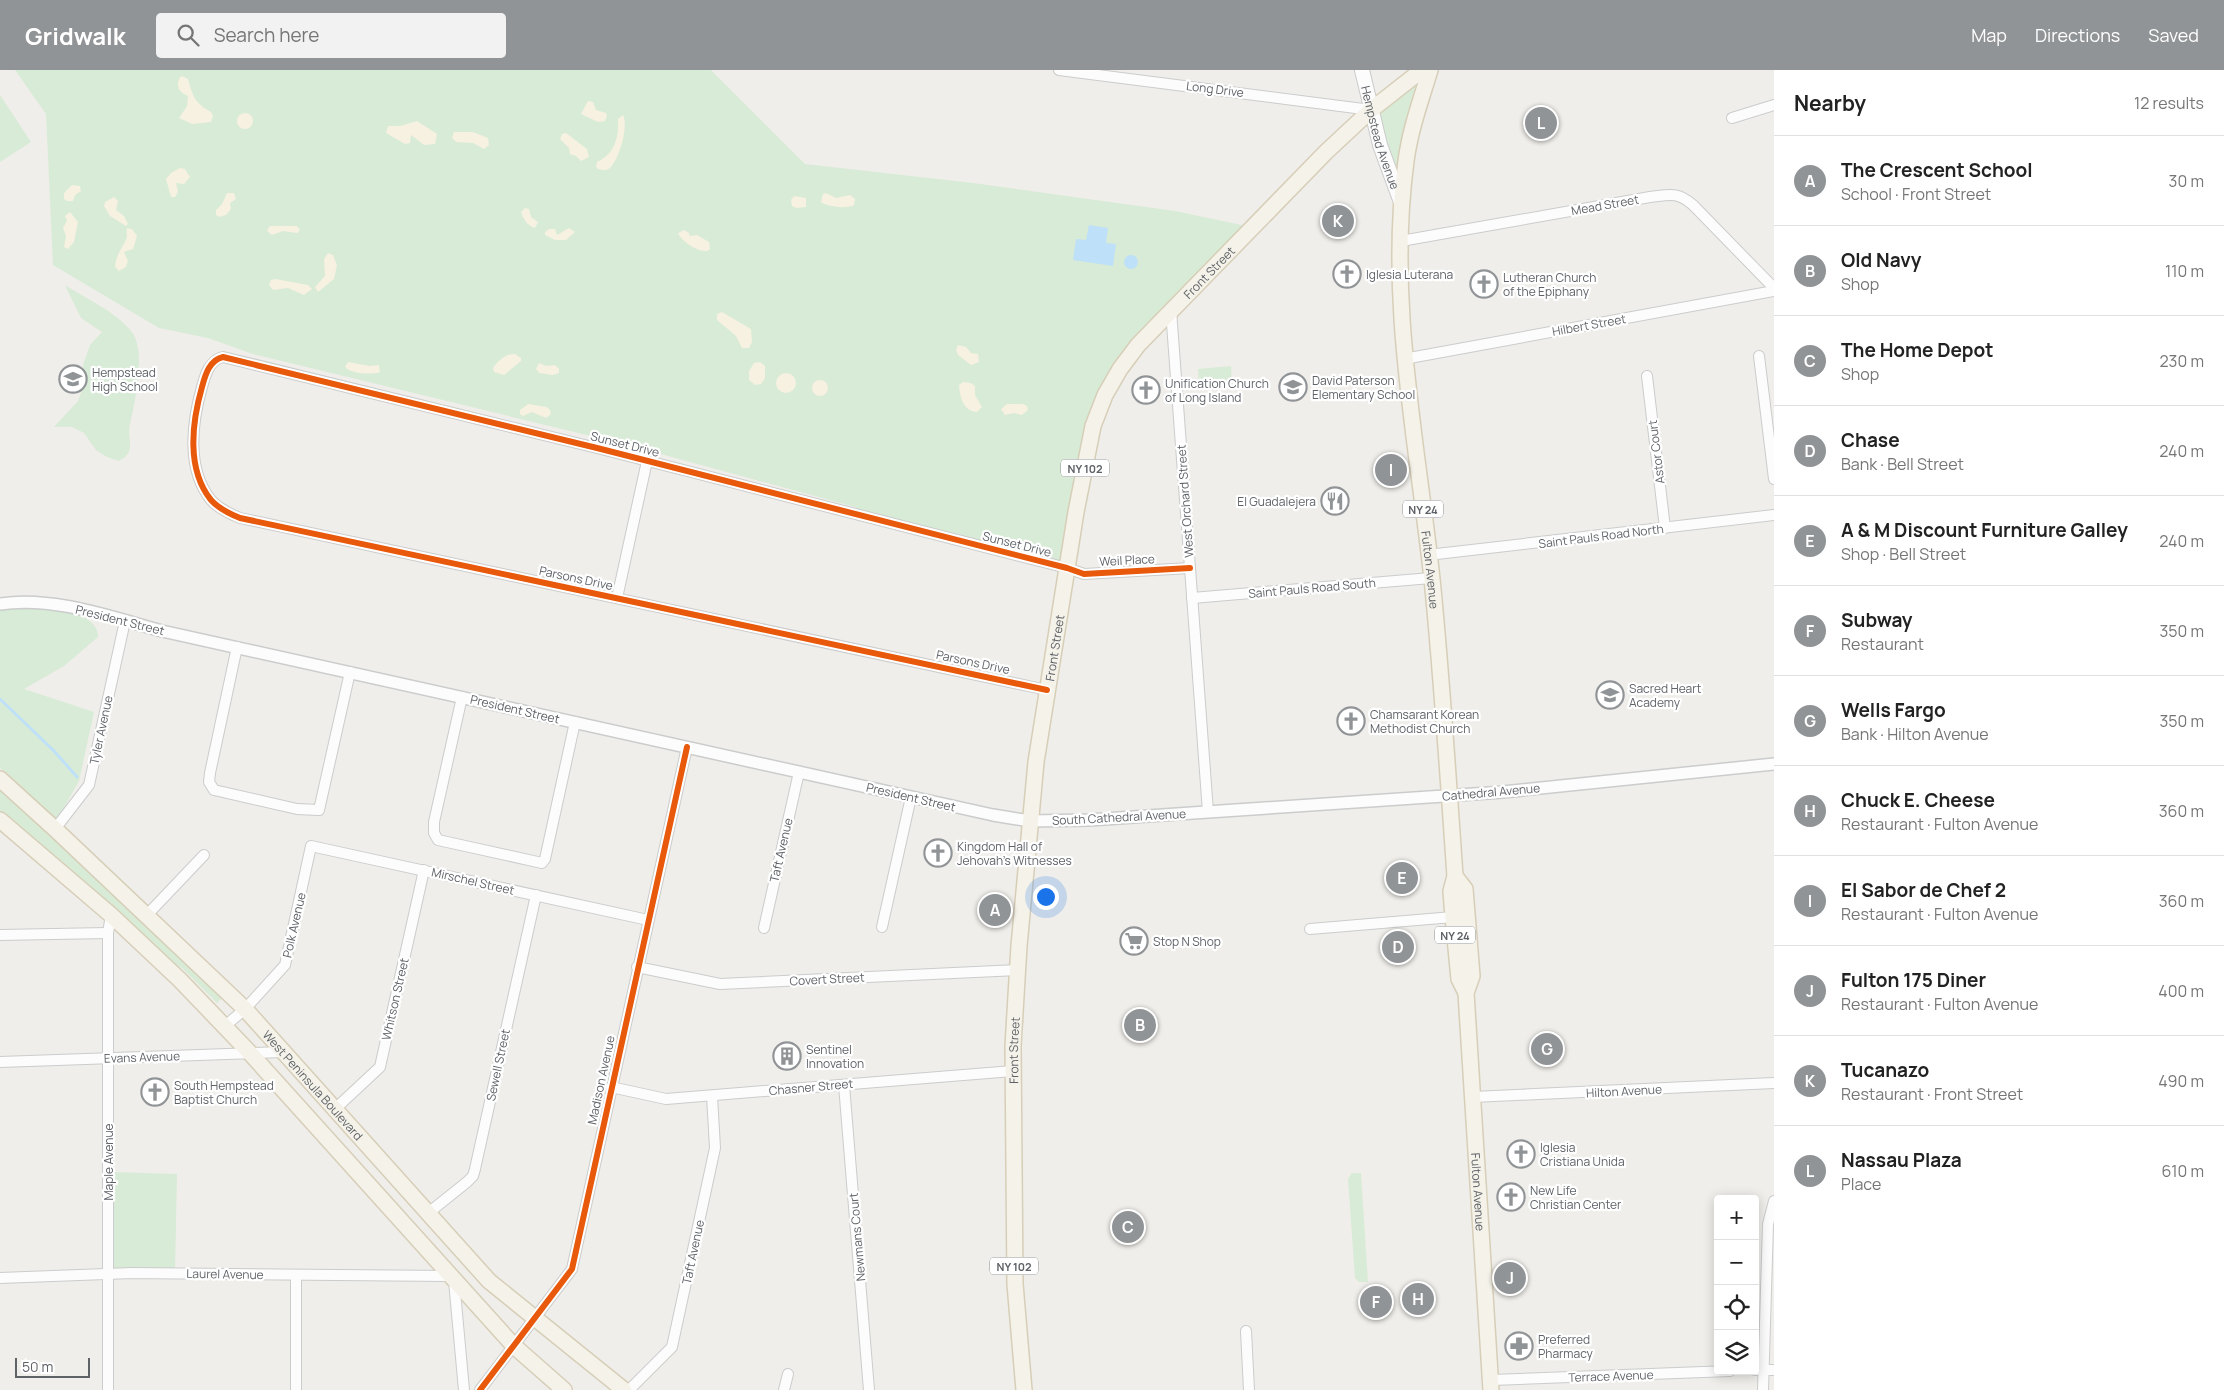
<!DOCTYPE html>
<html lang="en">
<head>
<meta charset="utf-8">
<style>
	body { margin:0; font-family:Manrope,sans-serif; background:#f2f2f2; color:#222 }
	.controls { position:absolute; right:15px; bottom:15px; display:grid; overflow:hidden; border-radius:5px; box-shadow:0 2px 12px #0003 }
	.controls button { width:45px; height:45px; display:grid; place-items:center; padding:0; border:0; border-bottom:1px solid #e0e0e0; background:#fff; color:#222; font:25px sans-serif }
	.scale { position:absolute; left:15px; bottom:12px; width:75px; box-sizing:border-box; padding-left:5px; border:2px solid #5f6368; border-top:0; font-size:14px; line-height:18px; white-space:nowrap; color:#5f6368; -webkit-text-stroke:4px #fff; paint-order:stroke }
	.you { position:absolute; left:1045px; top:826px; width:18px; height:18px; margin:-12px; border:4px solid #fff; border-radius:50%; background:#1a73e8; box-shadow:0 0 0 8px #1a73e833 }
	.badge { display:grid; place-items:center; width:32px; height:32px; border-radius:50%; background:#919496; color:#fff; font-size:16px; font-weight:700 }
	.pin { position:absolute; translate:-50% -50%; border:2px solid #fff; box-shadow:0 1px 5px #0006 }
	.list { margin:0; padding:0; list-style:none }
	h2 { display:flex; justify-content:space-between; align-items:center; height:65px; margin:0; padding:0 20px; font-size:21px }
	h2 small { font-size:16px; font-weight:400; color:#767676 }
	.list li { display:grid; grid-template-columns:32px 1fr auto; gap:15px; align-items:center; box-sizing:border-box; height:90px; padding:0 20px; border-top:1px solid #e0e0e0 }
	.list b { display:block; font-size:19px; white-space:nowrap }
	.list p { margin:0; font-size:16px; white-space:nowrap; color:#767676 }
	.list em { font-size:16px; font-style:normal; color:#767676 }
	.icon { flex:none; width:28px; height:28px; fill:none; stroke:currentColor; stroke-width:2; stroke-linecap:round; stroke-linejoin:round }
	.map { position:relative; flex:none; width:1774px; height:1320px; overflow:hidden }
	header { display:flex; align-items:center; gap:30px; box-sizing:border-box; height:70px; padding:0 25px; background:#919496; color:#fff }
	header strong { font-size:24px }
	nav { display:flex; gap:28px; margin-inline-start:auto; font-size:18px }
	.search { width:350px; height:45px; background:#f2f2f2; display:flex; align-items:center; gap:12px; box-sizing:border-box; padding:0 18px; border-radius:5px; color:#767676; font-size:19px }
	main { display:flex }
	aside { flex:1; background:#fff }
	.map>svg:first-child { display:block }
	.green { fill:#d8ebd6 }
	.sand { fill:#f6f1e1 }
	.water { fill:#bfe0f9 }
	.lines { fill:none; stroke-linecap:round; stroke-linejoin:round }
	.stream { stroke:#bfe0f9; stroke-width:3 }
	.minor-casing { stroke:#cbcccc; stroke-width:12 }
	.tertiary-casing { stroke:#cbcccc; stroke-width:14 }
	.secondary-casing { stroke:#cacacb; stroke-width:16 }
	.primary-casing { stroke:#d7ceb8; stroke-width:18 }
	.minor { stroke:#fdfcfc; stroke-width:10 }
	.tertiary { stroke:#fdfcfc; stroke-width:11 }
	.secondary { stroke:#fdfcfc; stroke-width:14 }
	.primary { stroke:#f4f2e9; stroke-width:15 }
	.cycleway-casing { stroke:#fff; stroke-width:9 }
	.cycleway { stroke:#e8590c; stroke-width:6 }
	.labels { text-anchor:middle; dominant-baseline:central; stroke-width:4.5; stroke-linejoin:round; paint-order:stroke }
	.shield { fill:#fff; stroke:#8f9295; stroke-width:1 }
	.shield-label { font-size:11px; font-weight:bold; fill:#5f6368 }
	.street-label { font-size:12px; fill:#5f6368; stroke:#fff }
	.poi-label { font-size:12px; fill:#5f6368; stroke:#fff; text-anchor:start }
</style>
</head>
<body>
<header>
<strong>Gridwalk</strong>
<div class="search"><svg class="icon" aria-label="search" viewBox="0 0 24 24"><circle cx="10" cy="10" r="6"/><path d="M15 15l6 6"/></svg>Search here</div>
<nav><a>Map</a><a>Directions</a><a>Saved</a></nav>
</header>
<main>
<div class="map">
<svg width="1774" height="1320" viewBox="0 0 1774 1320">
	<rect width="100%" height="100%" fill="#efeeea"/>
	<g class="green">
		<polygon points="15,0 711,0 805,94 973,113 1175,141 1251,157 1105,322 1064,495 864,443 855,437 628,375 253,284 208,268 159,258 53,195 46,44"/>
		<polygon points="1420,10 1398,107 1376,44"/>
		<polygon points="0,25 31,72 0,92"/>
		<path d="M65 215C85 228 116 242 131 261 147 279 135 332 130 354 126 370 138 381 119 391L107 387 96 380 84 363 72 357H54L78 331 83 317V295L90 275 102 262 81 248Z"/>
		<polygon points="1231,296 1232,314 1199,316 1198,299"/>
		<path d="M19 536C39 538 99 538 98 567L64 596 24 619 94 642 79 711 55 753 0 698V539Z"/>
		<polygon points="0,720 58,772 222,928 217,933 182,898 163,887 76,805 0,742"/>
		<polygon points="110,1102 177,1104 175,1202 109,1202"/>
		<polygon points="1352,1103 1361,1103 1368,1212 1359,1212 1355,1208 1348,1109"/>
	</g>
	<g class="sand">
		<path d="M182 6 188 9C193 27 195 33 211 42L213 46 211 52 192 54 179 48 187 36 188 26C179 22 175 17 180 7Z"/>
		<polygon points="588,31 593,32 596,40 606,43 607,46 605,51 598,52 581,44"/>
		<circle cx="245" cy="51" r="8"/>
		<path d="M623 45C629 56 619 90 610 98 606 101 603 100 598 99L596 97 597 92C615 84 619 67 618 49Z"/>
		<polygon points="417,51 437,64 435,74 424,75 411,65 410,73 405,74 386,63 388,56 400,56"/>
		<polygon points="454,62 473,62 488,68 489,75 484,79 473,73 456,72 452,68"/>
		<polygon points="566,63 587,79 589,87 581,91 576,86 570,84 569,78 560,69 562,64"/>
		<polygon points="180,98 185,99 190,107 184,114 176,113 178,122 175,127 171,127 166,109 171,103"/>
		<polygon points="72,115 80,116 81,121 75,125 73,131 67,131 64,129 64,123"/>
		<polygon points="227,123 234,123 236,129 230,133 231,139 226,145 219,147 216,145 216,140 222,134"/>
		<path d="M826 123 836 128 850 125 855 129 854 135C847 139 828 137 821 132L823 124Z"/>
		<polygon points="794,126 806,128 806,137 796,138 792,136 791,130"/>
		<polygon points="114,127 118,131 116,140 124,146 128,154 126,156 110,146 104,136 105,132"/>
		<path d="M525 138 529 139 531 147 538 152 535 158C528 156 523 149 521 142Z"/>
		<polygon points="70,142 78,152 74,172 68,179 64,177 66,166 63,158 67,151 65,146"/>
		<polygon points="270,156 297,156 300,160 297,163 283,161 272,165 267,161"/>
		<path d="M127 158 132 159 137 166 133 179 124 182 128 191 126 197 119 201 115 197C116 186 121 179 126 170 128 166 126 162 127 158Z"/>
		<polygon points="569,158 575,162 566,170 555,170 545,165 545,162 549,159 555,159 557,165"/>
		<path d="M684 160 689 163 690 166 697 165 709 172 710 179 707 181C698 182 682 172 678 163Z"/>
		<polygon points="328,183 333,185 337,195 334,209 318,222 315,217 325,206 324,189"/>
		<polygon points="275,209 308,215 312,219 304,225 288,218 273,220 269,215 271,210"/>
		<polygon points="722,242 751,259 752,272 749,278 742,278 736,266 717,250 717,244"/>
		<polygon points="958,275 966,277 971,283 978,284 979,292 971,295 958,285 956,280"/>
		<path d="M515 284 521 288V291L504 305 494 302 493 298C498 291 505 284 515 284Z"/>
		<path d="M348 292 370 296 379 295 380 302C372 305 351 304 345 297Z"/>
		<polygon points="760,292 765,296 765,308 761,314 755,315 749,310 749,301 754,293"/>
		<polygon points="539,293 546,296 555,295 559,299 559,303 553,305 539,303 536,299"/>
		<circle cx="786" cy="313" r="10"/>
		<circle cx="820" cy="318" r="8"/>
		<path d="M963 312 971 313 975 316V325L982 337 977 342C963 341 960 327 959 315Z"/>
		<polygon points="528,334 547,337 550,340 551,344 546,348 532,342 523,346 520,344 520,340"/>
		<polygon points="1007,334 1023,334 1027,336 1028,340 1022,345 1014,343 1005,345 1001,339"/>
	</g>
	<g class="water">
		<polygon points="1089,155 1108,158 1106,173 1116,174 1113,196 1073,190 1076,169 1086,170"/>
		<circle cx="1131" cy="192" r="7"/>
	</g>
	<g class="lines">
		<polyline class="stream" points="0,629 54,681 77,707"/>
		<g class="minor-casing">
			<g id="minor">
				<polyline points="1059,0 1371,40"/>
				<polyline points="1732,48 1774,35"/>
				<path d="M1401 171 1650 127C1669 125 1677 121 1693 135L1774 218"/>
				<polyline points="1171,240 1208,742"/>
				<polyline points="1759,286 1774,409"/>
				<polyline points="1404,289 1774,221"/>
				<polyline points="1647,306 1665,458"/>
				<polyline points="1428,485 1774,445"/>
				<polyline points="617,528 647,391"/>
				<polyline points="1192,528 1431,508"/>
				<polyline points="237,577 210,703 209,712 214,720 297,739 319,740 350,602"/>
				<path d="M1047 620 240 448C230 444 218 438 211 430 186 399 192 352 202 317 205 306 209 290 223 287L597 378 1067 498 1084 504 1190 498"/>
				<polyline points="462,627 434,752 434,763 438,770 542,793 545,789 575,652"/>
				<polyline points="55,759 89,715 125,551"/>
				<polyline points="146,846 204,785"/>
				<polyline points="882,857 911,727"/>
				<polyline points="764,858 799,702"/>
				<polyline points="1310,859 1453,847"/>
				<polyline points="0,865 108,863"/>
				<polyline points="637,897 720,914 1018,900"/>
				<polyline points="225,956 245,939 285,895 311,776 648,850"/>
				<polyline points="0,992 284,982"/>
				<polyline points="844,1015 869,1320"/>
				<polyline points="611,1017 666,1029 1013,1001"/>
				<polyline points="1473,1027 1774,1013"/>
				<polyline points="335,1039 380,997 424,800"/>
				<polyline points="427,1144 467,1112 473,1106 475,1099 536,825"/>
				<polyline points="296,1205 296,1320"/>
				<polyline points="0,1208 132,1203 449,1206"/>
				<polyline points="454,1211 464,1320"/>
				<polyline points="1246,1261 1249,1320"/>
				<polyline points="1755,1300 1774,1300"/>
				<polyline points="1491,1310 1730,1301"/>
				<polyline points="108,1320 108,863 111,845"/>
				<polyline points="480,1320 572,1199 687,677"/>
				<polyline points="629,1320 672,1277 715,1078 712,1026"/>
				<polyline points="784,1320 788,1304"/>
				<polyline points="1763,1320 1768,1154 1774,1131"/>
			</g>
		</g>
		<g class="tertiary-casing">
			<path id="tertiary" d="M0 534C53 526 111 547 162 561L993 745 1030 751 1089 750 1503 722 1774 694"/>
		</g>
		<g class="secondary-casing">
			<g id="secondary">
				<path id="s1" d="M1362 0 1380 75 1402 135"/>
			</g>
		</g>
		<g class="primary-casing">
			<g id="primary">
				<path id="s2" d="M1430 0C1421 30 1410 60 1406 91 1387 231 1417 370 1432 509 1442 608 1448 707 1455 806L1451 821 1453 847 1459 909 1466 923"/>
				<path id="s3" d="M0 709 55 759 245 939 489 1211 624 1320"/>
				<polyline points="0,750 111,845 180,910 250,983 514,1276 564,1320"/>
				<path id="s4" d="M1455 806 1465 819 1472 906 1466 923 1491 1320"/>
				<path id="s5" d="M1024 1320 1015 1214 1013 976 1019 876 1036 692 1076 442 1093 356 1105 325 1120 299 1138 275 1326 82 1371 40 1422 0"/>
			</g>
		</g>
		<use href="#minor" class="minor"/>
		<use href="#tertiary" class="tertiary"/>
		<use href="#secondary" class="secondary"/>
		<use href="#primary" class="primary"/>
		<g class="cycleway-casing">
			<g id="cycleway">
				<path d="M1047 620 240 448C230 444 218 438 211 430 186 399 192 352 202 317 205 306 209 290 223 287L597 378 1067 498 1084 504 1190 498"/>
				<polyline points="480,1320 572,1199 687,677"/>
			</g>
		</g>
		<use href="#cycleway" class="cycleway"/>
	</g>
	<defs>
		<g id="church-ring" transform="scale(1.4375)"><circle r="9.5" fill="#fff" stroke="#919496" stroke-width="1.5"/><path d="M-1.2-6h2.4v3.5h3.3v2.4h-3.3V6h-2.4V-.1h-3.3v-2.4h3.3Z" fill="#919496"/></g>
		<g id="school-ring" transform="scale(1.4375)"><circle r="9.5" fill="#fff" stroke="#919496" stroke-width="1.5"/><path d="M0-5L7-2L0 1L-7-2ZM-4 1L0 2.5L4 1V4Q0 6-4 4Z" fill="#919496"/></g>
		<g id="restaurant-ring" transform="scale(1.4375)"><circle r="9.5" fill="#fff" stroke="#919496" stroke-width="1.5"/><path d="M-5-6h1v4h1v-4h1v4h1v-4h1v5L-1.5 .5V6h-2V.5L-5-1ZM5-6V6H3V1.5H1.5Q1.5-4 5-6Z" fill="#919496"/></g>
		<g id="supermarket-ring" transform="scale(1.4375)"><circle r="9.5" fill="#fff" stroke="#919496" stroke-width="1.5"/><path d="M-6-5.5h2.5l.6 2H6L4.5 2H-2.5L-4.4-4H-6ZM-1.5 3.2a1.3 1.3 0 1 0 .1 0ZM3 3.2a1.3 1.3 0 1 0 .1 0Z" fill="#919496"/></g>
		<g id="building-ring" transform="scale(1.4375)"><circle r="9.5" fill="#fff" stroke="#919496" stroke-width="1.5"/><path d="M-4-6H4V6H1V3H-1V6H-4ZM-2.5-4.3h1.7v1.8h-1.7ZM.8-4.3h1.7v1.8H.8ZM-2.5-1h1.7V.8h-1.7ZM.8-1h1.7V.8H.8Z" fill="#919496"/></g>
		<g id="pharmacy-ring" transform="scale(1.4375)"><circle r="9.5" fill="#fff" stroke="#919496" stroke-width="1.5"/><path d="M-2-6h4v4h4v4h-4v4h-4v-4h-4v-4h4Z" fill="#919496"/></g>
	</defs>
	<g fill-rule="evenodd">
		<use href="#church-ring" x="1347" y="204"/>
		<use href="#church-ring" x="1484" y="214"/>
		<use href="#school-ring" x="73" y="309"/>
		<use href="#school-ring" x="1293" y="317"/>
		<use href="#church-ring" x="1146" y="320"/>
		<use href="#restaurant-ring" x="1335" y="431"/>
		<use href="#school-ring" x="1610" y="625"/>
		<use href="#church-ring" x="1351" y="651"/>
		<use href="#church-ring" x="938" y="783"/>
		<use href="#supermarket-ring" x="1134" y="871"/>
		<use href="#building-ring" x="787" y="986"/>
		<use href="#church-ring" x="155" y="1022"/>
		<use href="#church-ring" x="1521" y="1084"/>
		<use href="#church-ring" x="1511" y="1127"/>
		<use href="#pharmacy-ring" x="1519" y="1276"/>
	</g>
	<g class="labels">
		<g class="shield">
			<rect x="1061" y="389.5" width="48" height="17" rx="4"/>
			<rect x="1403" y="430.5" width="40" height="17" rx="4"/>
			<rect x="1435" y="856.5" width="40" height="17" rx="4"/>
			<rect x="990" y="1187.5" width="48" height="17" rx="4"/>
		</g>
		<g class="shield-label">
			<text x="1085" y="398">NY 102</text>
			<text x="1423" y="439">NY 24</text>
			<text x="1455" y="865">NY 24</text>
			<text x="1014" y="1196">NY 102</text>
		</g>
		<g class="street-label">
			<text transform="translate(1215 19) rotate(7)">Long Drive</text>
			<text stroke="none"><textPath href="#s1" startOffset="70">Hempstead Avenue</textPath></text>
			<text transform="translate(1605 135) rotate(-10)">Mead Street</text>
			<text stroke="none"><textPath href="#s5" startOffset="1165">Front Street</textPath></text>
			<text transform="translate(1589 255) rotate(-10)">Hilbert Street</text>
			<text transform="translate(625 374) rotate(14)">Sunset Drive</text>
			<text transform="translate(1656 382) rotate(-97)">Astor Court</text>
			<text transform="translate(1185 431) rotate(-94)">West Orchard Street</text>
			<text transform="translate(1601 466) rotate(-7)">Saint Pauls Road North</text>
			<text transform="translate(1017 474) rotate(14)">Sunset Drive</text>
			<text transform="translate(1127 490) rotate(-3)">Weil Place</text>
			<text stroke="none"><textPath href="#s2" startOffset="505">Fulton Avenue</textPath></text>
			<text transform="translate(576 508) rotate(12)">Parsons Drive</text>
			<text transform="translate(1312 518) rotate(-5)">Saint Pauls Road South</text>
			<text transform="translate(120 550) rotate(14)">President Street</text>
			<text stroke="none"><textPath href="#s5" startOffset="745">Front Street</textPath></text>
			<text transform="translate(973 592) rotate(12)">Parsons Drive</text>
			<text transform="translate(515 639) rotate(13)">President Street</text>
			<text transform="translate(101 660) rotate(-78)">Tyler Avenue</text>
			<text transform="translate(1491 722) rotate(-5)">Cathedral Avenue</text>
			<text transform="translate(911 727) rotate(13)">President Street</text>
			<text transform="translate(1119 747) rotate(-3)">South Cathedral Avenue</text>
			<text transform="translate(781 780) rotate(-77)">Taft Avenue</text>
			<text transform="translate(473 811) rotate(13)">Mirschel Street</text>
			<text transform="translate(294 855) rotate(-77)">Polk Avenue</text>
			<text transform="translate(827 909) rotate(-3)">Covert Street</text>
			<text transform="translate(395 929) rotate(-77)">Whitson Street</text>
			<text stroke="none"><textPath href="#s5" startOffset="340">Front Street</textPath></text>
			<text transform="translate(142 987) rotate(-2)">Evans Avenue</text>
			<text transform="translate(498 995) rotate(-78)">Sewell Street</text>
			<text transform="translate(601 1010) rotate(-78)">Madison Avenue</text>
			<text stroke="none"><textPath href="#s3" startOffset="438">West Peninsula Boulevard</textPath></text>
			<text transform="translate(811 1017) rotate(-5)">Chasner Street</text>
			<text transform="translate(1624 1021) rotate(-3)">Hilton Avenue</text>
			<text transform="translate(108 1092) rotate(-90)">Maple Avenue</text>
			<text stroke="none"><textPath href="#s4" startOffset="321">Fulton Avenue</textPath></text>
			<text transform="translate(857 1167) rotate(-95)">Newmans Court</text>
			<text transform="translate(693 1182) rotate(-78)">Taft Avenue</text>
			<text transform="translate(225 1204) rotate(1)">Laurel Avenue</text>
			<text transform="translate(1611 1306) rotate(-2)">Terrace Avenue</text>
		</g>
		<g class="poi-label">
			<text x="1366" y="204">Iglesia Luterana</text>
			<text x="1503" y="207">Lutheran Church<tspan x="1503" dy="14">of the Epiphany</tspan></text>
			<text x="92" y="302">Hempstead<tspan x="92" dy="14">High School</tspan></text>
			<text x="1312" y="310">David Paterson<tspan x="1312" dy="14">Elementary School</tspan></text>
			<text x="1165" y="313">Unification Church<tspan x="1165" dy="14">of Long Island</tspan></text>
			<text x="1316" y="431" text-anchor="end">El Guadalejera</text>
			<text x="1629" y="618">Sacred Heart<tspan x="1629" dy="14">Academy</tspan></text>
			<text x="1370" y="644">Chamsarant Korean<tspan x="1370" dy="14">Methodist Church</tspan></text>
			<text x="957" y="776">Kingdom Hall of<tspan x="957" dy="14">Jehovah’s Witnesses</tspan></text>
			<text x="1153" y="871">Stop N Shop</text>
			<text x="806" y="979">Sentinel<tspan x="806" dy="14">Innovation</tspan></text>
			<text x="174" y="1015">South Hempstead<tspan x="174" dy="14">Baptist Church</tspan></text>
			<text x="1540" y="1077">Iglesia<tspan x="1540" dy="14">Cristiana Unida</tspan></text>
			<text x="1530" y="1120">New Life<tspan x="1530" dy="14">Christian Center</tspan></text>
			<text x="1538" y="1269">Preferred<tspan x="1538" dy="14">Pharmacy</tspan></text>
		</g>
	</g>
</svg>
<div class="controls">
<button>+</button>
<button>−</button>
<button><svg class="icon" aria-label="locate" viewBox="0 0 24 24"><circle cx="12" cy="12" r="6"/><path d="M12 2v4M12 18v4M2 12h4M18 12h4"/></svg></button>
<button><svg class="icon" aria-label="layers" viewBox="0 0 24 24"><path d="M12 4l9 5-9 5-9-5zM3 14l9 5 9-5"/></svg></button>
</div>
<div class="scale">50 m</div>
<div class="you"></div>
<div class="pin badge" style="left:995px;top:840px">A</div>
<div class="pin badge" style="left:1140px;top:955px">B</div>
<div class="pin badge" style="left:1128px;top:1157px">C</div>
<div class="pin badge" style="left:1398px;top:877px">D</div>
<div class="pin badge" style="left:1402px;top:808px">E</div>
<div class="pin badge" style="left:1376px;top:1232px">F</div>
<div class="pin badge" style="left:1547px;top:979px">G</div>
<div class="pin badge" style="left:1418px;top:1229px">H</div>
<div class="pin badge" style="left:1391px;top:400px">I</div>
<div class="pin badge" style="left:1510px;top:1208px">J</div>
<div class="pin badge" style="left:1338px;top:151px">K</div>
<div class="pin badge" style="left:1541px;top:53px">L</div>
</div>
<aside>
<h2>Nearby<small>12 results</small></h2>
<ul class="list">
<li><span class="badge">A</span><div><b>The Crescent School</b><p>School · Front Street</p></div><em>30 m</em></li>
<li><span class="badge">B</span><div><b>Old Navy</b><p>Shop</p></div><em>110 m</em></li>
<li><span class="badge">C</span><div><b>The Home Depot</b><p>Shop</p></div><em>230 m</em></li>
<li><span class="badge">D</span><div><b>Chase</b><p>Bank · Bell Street</p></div><em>240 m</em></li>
<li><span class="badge">E</span><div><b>A &amp; M Discount Furniture Galley</b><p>Shop · Bell Street</p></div><em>240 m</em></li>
<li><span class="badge">F</span><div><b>Subway</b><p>Restaurant</p></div><em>350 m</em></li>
<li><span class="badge">G</span><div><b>Wells Fargo</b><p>Bank · Hilton Avenue</p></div><em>350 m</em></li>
<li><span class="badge">H</span><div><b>Chuck E. Cheese</b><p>Restaurant · Fulton Avenue</p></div><em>360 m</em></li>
<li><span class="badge">I</span><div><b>El Sabor de Chef 2</b><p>Restaurant · Fulton Avenue</p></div><em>360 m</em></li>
<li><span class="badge">J</span><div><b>Fulton 175 Diner</b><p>Restaurant · Fulton Avenue</p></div><em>400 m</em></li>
<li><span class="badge">K</span><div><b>Tucanazo</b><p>Restaurant · Front Street</p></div><em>490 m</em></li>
<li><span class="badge">L</span><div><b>Nassau Plaza</b><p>Place</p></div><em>610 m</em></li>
</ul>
</aside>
</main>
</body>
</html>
